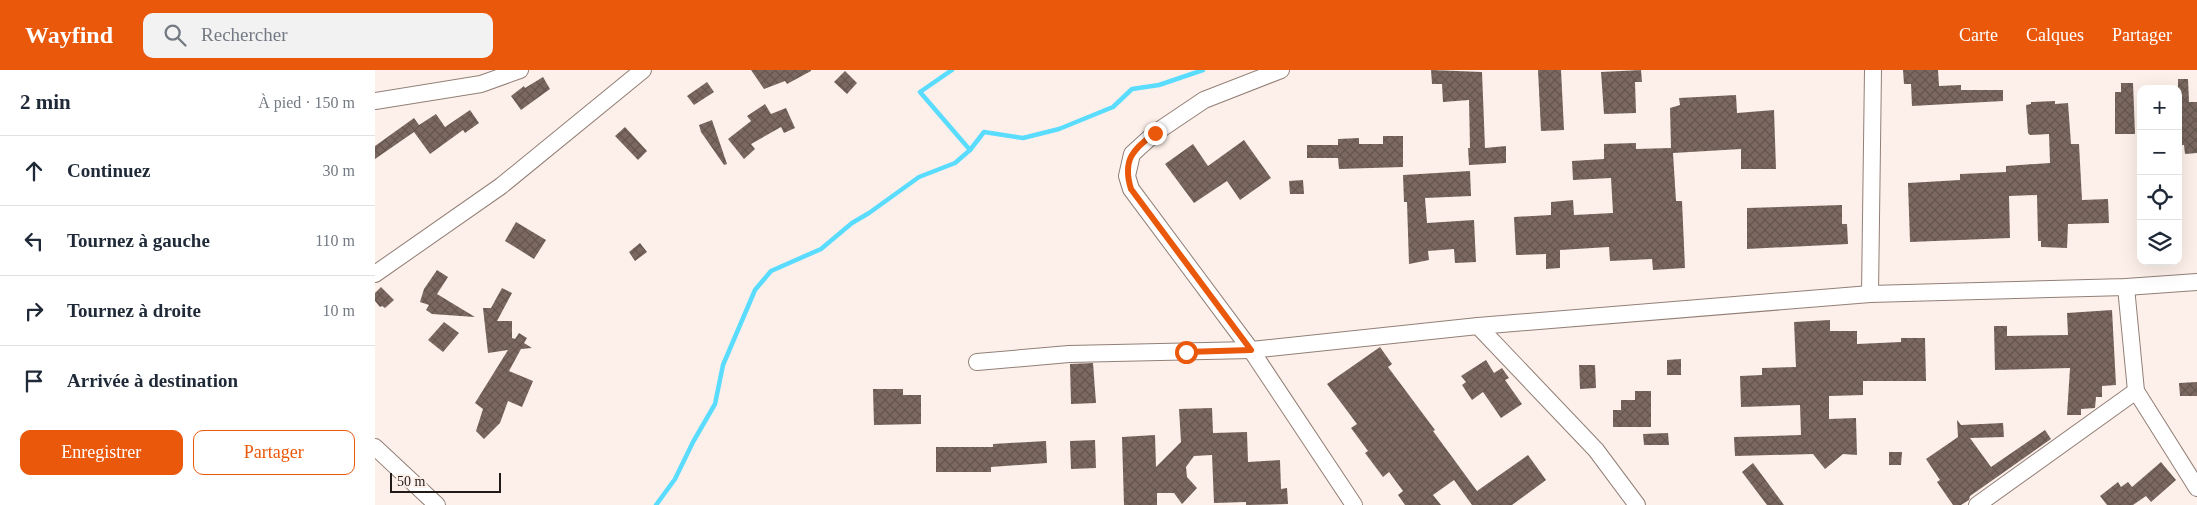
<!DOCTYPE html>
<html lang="fr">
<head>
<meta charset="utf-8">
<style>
	body { margin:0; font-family:"Times New Roman",serif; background:#f2f2f3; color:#1f2937 }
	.controls { position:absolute; right:15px; top:15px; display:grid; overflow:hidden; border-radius:10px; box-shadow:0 5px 20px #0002 }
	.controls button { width:45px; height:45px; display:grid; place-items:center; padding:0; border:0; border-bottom:1px solid #e0e1e3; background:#fff; color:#1f2937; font:25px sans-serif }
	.scale { position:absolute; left:15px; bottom:12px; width:111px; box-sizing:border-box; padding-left:5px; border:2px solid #221a17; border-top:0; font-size:14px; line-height:18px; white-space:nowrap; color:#221a17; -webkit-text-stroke:4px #fdf0ea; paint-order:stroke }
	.stop { position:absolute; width:15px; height:15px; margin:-11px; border:4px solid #ea580c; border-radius:50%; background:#fff }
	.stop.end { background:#ea580c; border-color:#fff; box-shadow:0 1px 5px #0008 }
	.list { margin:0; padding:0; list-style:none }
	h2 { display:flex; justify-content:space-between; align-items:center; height:65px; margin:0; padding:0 20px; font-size:21px }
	h2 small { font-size:16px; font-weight:400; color:#747a83 }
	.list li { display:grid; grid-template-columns:32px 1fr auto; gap:15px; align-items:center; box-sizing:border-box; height:70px; padding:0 20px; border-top:1px solid #e0e1e3 }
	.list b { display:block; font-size:19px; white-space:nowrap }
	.list em { font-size:16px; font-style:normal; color:#747a83 }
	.actions { display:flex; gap:10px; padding:15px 20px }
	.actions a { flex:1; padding:11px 0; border:1px solid #ea580c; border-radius:10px; text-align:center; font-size:18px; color:#ea580c }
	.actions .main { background:#ea580c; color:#fff }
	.icon { flex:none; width:28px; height:28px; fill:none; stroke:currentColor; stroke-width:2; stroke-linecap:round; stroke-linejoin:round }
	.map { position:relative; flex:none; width:1822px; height:435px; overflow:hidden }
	header { display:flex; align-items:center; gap:30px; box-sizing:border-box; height:70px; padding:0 25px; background:#ea580c; color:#fff }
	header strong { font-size:24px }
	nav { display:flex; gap:28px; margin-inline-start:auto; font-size:18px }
	.search { width:350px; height:45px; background:#f2f2f3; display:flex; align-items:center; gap:12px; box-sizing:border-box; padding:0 18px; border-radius:10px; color:#747a83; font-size:19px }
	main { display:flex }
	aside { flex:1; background:#fff }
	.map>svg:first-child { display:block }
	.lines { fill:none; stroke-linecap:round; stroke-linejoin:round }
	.stream { stroke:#5adcff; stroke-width:4.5 }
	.building { fill:url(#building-cross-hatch) }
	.minor-casing { stroke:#927f76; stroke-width:18 }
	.minor { stroke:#fff; stroke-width:16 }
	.route { stroke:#ea580c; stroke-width:6 }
</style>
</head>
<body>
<header>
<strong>Wayfind</strong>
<div class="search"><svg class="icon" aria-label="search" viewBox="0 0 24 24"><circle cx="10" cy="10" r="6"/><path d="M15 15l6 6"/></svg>Rechercher</div>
<nav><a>Carte</a><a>Calques</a><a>Partager</a></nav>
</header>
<main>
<aside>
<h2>2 min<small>À pied · 150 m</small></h2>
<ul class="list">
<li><svg class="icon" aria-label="ahead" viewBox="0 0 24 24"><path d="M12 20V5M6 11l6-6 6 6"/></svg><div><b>Continuez</b></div><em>30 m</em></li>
<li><svg class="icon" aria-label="left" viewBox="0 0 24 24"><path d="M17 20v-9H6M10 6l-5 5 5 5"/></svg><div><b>Tournez à gauche</b></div><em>110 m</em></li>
<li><svg class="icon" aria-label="right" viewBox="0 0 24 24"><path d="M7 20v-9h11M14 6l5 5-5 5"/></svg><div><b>Tournez à droite</b></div><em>10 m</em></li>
<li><svg class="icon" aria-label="arrive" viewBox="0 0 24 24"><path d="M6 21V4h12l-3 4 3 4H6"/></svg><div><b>Arrivée à destination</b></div></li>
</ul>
<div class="actions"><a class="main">Enregistrer</a><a>Partager</a></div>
</aside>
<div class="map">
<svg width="1822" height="435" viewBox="0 0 1822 435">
	<defs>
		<pattern id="building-cross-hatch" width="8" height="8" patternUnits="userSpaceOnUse" patternTransform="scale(1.25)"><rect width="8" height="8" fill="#7b6961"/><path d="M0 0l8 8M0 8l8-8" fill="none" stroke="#64564f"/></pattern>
	</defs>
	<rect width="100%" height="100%" fill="#fdf0ea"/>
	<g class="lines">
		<g class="stream">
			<polyline points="577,0 545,22 595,80"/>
			<polyline points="281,435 300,409 318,372 340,334 348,295 380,220 396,201 446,179 477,153 494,143 544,107 580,93 595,80 609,62 648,68 684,59 738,37 757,19 784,15 828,0"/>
		</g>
	</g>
	<g class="building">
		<polygon points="376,0 436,0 436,1 412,14 410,11 389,19"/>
		<polygon points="1056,0 1107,2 1110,78 1131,76 1131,93 1094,95 1093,78 1095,78 1094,30 1068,32 1067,14 1057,14"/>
		<polygon points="1163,0 1186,0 1189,60 1166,61"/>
		<polygon points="1266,0 1267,12 1260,12 1261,43 1229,44 1226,2"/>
		<polygon points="1528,0 1563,0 1564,16 1586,15 1586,20 1628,20 1628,31 1537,36 1536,14 1529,14"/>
		<polygon points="470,1 482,13 472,24 459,12"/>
		<polygon points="168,7 175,19 146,40 136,26 149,16 150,18"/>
		<polygon points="1803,9 1813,9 1814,32 1822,32 1822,83 1810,84 1809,75 1803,75"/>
		<polygon points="332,12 339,22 319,35 312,26"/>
		<polygon points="1746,13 1758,13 1760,64 1740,64 1740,22 1746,22"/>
		<polygon points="1361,25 1362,43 1399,40 1401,99 1366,99 1366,79 1298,83 1301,131 1307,131 1310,198 1278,200 1277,189 1235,191 1234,177 1185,180 1185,198 1171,199 1171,184 1141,185 1139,147 1176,145 1176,132 1198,130 1199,145 1238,143 1236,108 1198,110 1197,91 1229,89 1229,74 1261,73 1261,79 1296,78 1295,38 1305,35 1304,28"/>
		<polygon points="1680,31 1680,34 1693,33 1696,74 1704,74 1707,130 1733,129 1734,153 1693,154 1692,178 1666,177 1666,171 1663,171 1662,125 1634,126 1635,168 1535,172 1533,113 1585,110 1585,104 1631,102 1631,96 1675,93 1674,64 1655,65 1653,63 1651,35 1656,34 1656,32"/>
		<polygon points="390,34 396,44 411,38 420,58 409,63 406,57 376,74 380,79 369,89 353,69 376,51 372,46"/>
		<polygon points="95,40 104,53 90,63 88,60 55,84 39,62 0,89 0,76 39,48 44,55 61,44 70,57"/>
		<polygon points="337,50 352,94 349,95 326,62 324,55"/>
		<polygon points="250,57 272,81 263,90 240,66"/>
		<polygon points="1008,66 1028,66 1028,97 964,99 963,88 932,88 932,75 963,75 963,69 984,68 984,74 1008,74"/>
		<polygon points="869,70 896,108 865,130 852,111 819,133 790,94 818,74 833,96"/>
		<polygon points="1095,101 1096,126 1050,128 1052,153 1099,150 1101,192 1080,193 1079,179 1053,181 1054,190 1034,194 1032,132 1029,132 1028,105"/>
		<polygon points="928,110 929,124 915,124 914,111"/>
		<polygon points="1467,135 1467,154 1472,154 1473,174 1372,179 1372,138"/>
		<polygon points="141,152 171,170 159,189 130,171"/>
		<polygon points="265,173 272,182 260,191 254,182"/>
		<polygon points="62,200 73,207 62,224 100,247 57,244 51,240 54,235 45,232 49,219"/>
		<polygon points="6,217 19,230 10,238 7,236 5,237 0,231 0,223"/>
		<polygon points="127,218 137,223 122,251 137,251 137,268 140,269 144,263 152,268 149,273 157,278 146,279 134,301 158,311 147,337 133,331 125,353 109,369 101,361 108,339 100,333 133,280 113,283 108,238 116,238"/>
		<polygon points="1737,240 1741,315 1727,316 1727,327 1721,327 1720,338 1706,339 1706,345 1692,345 1695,298 1620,300 1619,256 1632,256 1632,266 1693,265 1692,243"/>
		<polygon points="1455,250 1455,261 1482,261 1482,274 1526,272 1526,268 1550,268 1551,311 1488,311 1488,325 1454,326 1454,349 1481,348 1482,385 1468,384 1450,399 1438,384 1360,386 1359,367 1426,365 1425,335 1366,337 1365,306 1387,305 1387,298 1421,297 1419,252"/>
		<polygon points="69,252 84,263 68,282 53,270"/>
		<polygon points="1005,277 1017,294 1013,297 1060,360 1058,361 1102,421 1153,385 1171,410 1137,435 1097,435 1079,410 1058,425 1066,435 1030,435 1023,425 1028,421 1014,402 1008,407 990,383 993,381 976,358 982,354 952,314"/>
		<polygon points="1306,289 1306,305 1292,305 1292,290"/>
		<polygon points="1111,290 1119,303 1127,298 1134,308 1130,310 1147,334 1126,348 1108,322 1097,330 1087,315 1091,312 1086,306"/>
		<polygon points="718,293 721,333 696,334 695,294"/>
		<polygon points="1204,295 1220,295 1221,318 1205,319"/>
		<polygon points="1822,312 1822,326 1805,326 1804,313"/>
		<polygon points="498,319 528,319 528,325 546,325 546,354 499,355"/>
		<polygon points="1260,321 1276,321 1276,357 1238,357 1238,340 1246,340 1246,330 1260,330"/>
		<polygon points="837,338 838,363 872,362 873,392 905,390 906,419 912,418 913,434 871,435 871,432 839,433 837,385 819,386 811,397 812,407 822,418 807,434 799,423 782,423 782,435 749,435 747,367 780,365 781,397 806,372 804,339"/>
		<polygon points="1582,350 1586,355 1628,353 1629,367 1595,368 1616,397 1670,360 1676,369 1595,426 1594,430 1586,435 1578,435 1562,412 1565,410 1551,389 1583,367"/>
		<polygon points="1293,363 1294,375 1269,375 1268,364"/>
		<polygon points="720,370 721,398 696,399 695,371"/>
		<polygon points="671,371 672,393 616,397 616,402 561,402 561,377 618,377 618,374"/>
		<polygon points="1514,382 1527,382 1526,395 1514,395"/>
		<polygon points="1786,392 1801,410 1776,432 1771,426 1758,435 1732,435 1725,426 1743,412 1746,417 1753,412 1757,417"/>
		<polygon points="1378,393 1409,435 1392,435 1367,402"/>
	</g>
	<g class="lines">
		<g class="minor-casing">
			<g id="minor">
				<polyline points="906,0 829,30 780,63 757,84 752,106 756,119 876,280 979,435"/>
				<polyline points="0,31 106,14 145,0"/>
				<polyline points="0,204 126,116 268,0"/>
				<polyline points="1751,217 1761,321 1822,418"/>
				<polyline points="1495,224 1498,0"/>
				<polyline points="1103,256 1221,380 1262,435"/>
				<polyline points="602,292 694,284 876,280 1103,256 1495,224 1751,217 1822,212"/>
				<polyline points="0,377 62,435"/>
				<polyline points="1602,435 1761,321"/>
			</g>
		</g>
		<use href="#minor" class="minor"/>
	</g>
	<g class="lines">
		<path class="route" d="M780 63C758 79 747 90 756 119L876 280 811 282"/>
	</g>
</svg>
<div class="controls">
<button>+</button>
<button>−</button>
<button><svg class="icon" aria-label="locate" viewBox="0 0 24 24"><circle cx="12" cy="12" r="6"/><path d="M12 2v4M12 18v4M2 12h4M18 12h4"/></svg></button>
<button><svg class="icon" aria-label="layers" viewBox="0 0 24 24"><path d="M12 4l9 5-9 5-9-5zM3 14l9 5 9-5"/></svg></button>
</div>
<div class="scale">50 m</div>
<div class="stop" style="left:811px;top:282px"></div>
<div class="stop end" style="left:780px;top:63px"></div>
</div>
</main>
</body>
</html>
